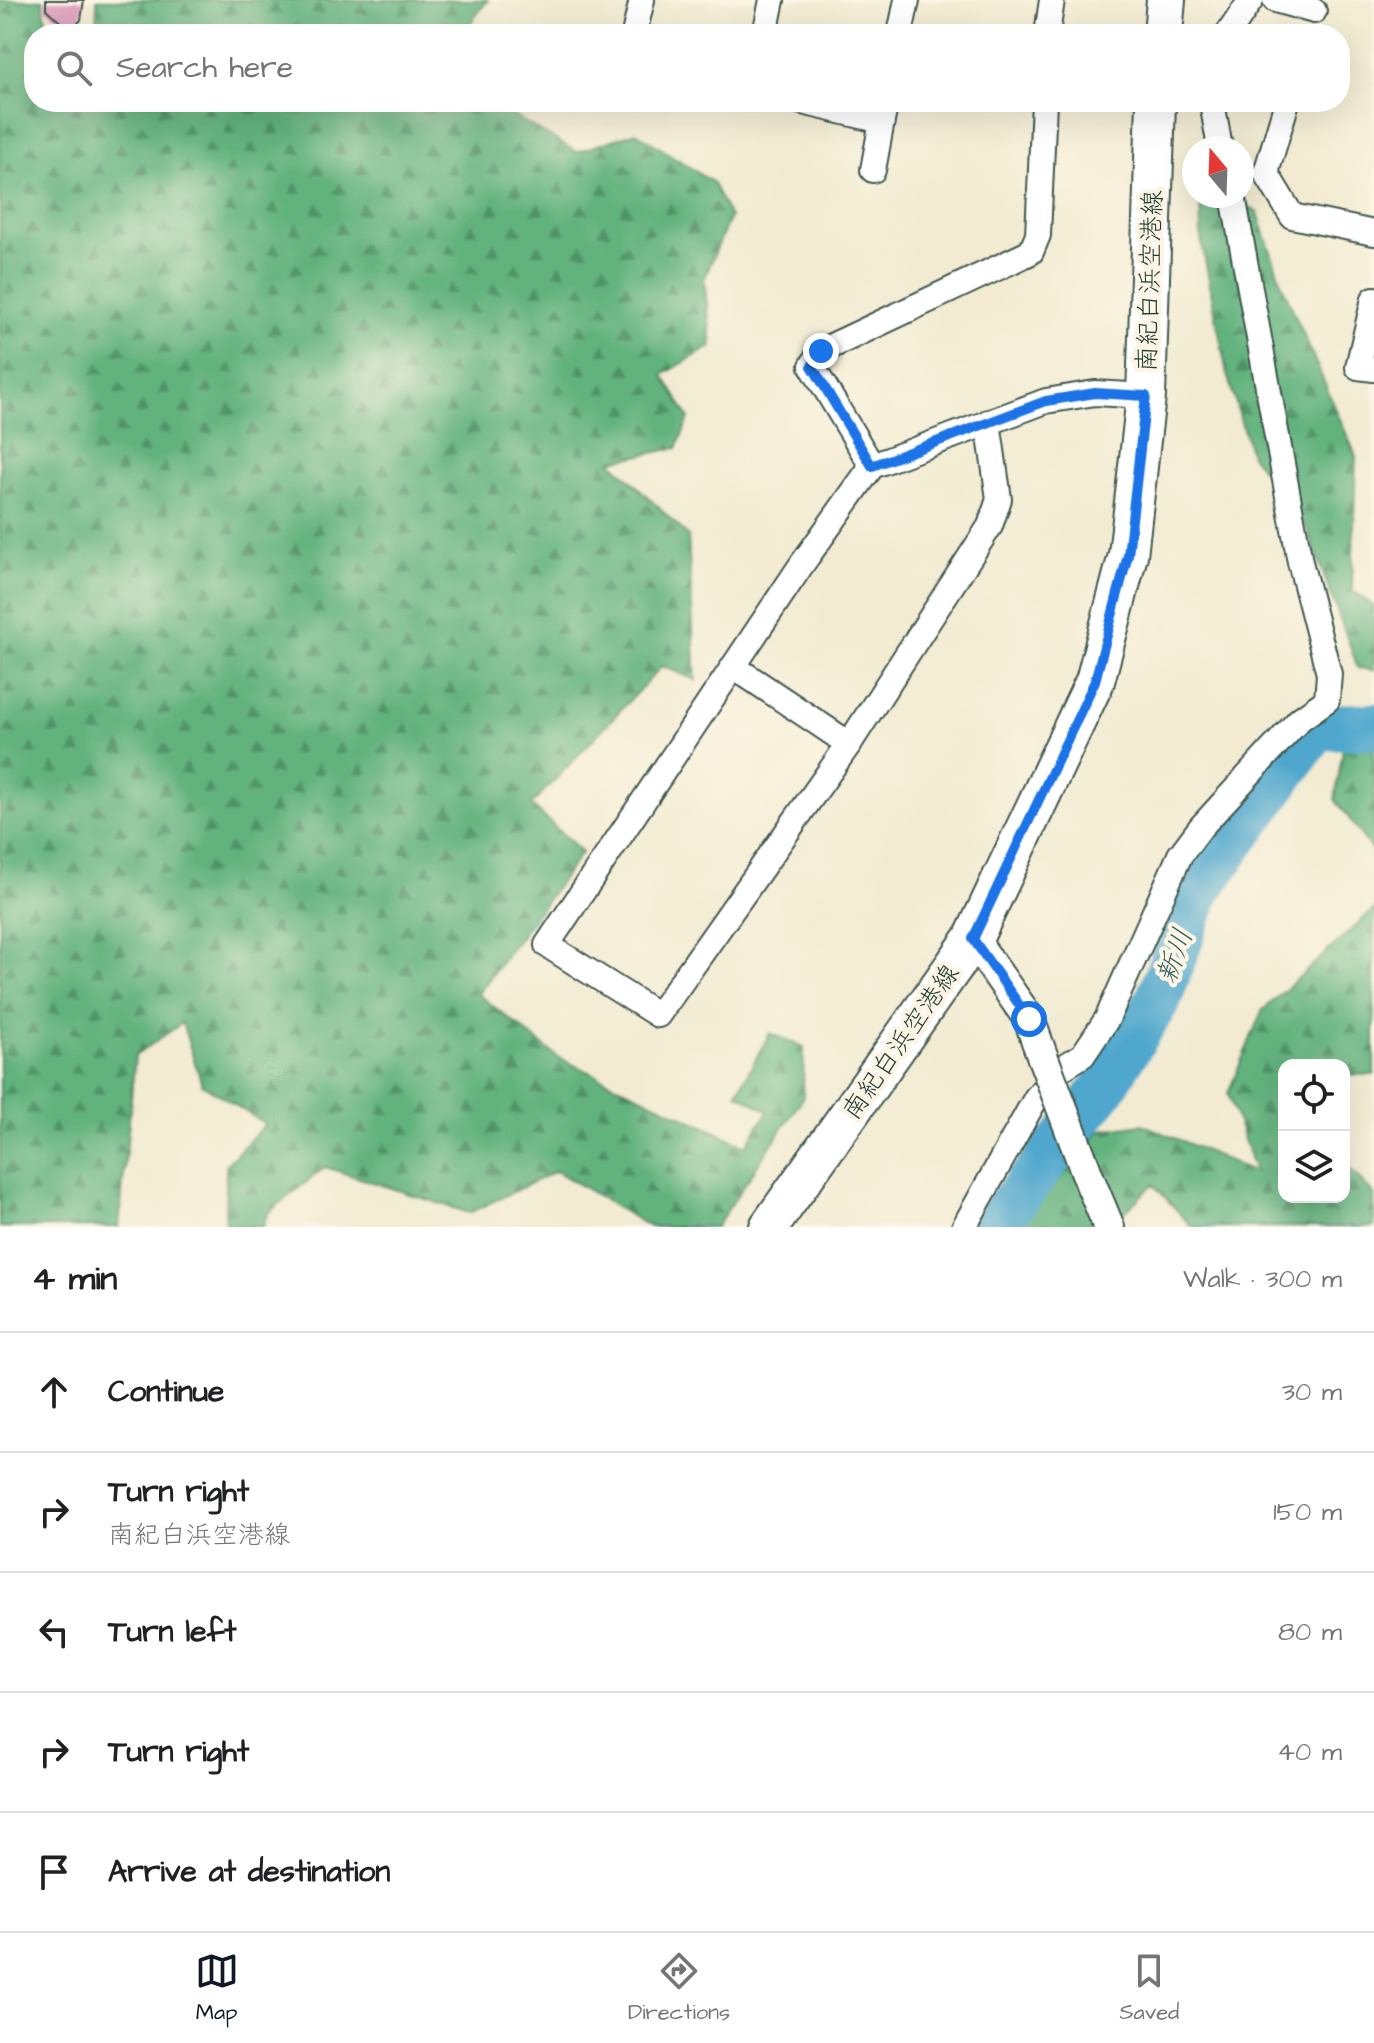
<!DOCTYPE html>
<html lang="en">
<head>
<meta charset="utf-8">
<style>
	body { margin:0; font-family:"Architects Daughter","Klee One",sans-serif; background:#f2f2f2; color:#202124 }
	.controls { position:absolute; right:24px; bottom:24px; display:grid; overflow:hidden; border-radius:16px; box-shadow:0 8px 32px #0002 }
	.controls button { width:72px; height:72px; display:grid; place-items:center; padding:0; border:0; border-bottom:2px solid #e0e0e0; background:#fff; color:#202124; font:40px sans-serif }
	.compass { position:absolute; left:1182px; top:136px; width:72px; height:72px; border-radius:50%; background:#fff; box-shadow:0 8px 32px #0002; rotate:341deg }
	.stop { position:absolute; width:24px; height:24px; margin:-18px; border:6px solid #1a73e8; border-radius:50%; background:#fff }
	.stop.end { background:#1a73e8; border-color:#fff; box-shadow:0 2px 8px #0008 }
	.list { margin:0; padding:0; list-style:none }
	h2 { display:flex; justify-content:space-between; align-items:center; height:104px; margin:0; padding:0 32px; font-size:34px }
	h2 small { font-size:26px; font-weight:400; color:#757577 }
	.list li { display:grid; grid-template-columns:52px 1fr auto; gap:24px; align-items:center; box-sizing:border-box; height:120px; padding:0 32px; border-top:2px solid #e0e0e0 }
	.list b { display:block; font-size:30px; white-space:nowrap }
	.list p { margin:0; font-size:26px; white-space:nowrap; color:#757577 }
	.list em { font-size:26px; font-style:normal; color:#757577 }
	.icon { flex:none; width:44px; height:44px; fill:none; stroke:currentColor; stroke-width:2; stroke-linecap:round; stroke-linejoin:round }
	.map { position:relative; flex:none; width:1374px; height:1227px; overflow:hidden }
	.search { position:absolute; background:#fff; box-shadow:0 8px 32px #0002; left:24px; right:24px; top:24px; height:88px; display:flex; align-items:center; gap:20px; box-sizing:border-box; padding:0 28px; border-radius:32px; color:#757577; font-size:30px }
	.sheet { height:704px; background:#fff }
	nav { display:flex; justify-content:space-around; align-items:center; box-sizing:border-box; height:112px; border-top:2px solid #e0e0e0; background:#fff; font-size:22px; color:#757577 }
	nav a { display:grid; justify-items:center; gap:4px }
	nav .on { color:#111827 }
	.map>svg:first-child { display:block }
	.forest { fill:url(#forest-firs); stroke:#407859; stroke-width:2 }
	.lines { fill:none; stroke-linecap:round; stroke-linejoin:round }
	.river { stroke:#50a7cd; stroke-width:46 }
	.building { fill:#da96ba }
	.minor-casing { stroke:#3f574c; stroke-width:28 }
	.tertiary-casing { stroke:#3f574c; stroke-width:34 }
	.primary-casing { stroke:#3f574c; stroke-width:42 }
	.minor { stroke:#fff; stroke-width:24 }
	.tertiary { stroke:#fff; stroke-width:30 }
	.primary { stroke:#fff; stroke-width:38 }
	.tertiary-bridge-casing { stroke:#3f574c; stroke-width:34; stroke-linecap:butt }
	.tertiary-bridge { stroke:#fff; stroke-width:30 }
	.route { stroke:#1a73e8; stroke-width:10 }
	.labels { text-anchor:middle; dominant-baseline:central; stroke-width:8; stroke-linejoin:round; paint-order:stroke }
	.street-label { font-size:26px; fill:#1f3d34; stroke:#fcf5e5 }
	.water-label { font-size:28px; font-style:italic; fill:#2e5d62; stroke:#fcf5e5 }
</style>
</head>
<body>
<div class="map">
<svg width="1374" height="1227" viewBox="0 0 1374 1227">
	<defs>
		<pattern id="forest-firs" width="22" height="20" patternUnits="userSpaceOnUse" patternTransform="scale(2)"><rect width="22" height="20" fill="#62b27e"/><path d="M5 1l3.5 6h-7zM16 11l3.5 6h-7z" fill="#509268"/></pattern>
	</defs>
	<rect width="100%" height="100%" fill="#fcf5e5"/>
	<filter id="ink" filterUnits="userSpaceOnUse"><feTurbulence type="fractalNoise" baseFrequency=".0125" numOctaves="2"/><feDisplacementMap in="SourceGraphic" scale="16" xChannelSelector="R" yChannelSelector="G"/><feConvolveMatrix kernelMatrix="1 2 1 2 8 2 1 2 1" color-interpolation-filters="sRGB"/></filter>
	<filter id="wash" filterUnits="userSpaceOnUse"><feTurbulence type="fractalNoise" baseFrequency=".006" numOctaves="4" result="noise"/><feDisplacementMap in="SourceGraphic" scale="32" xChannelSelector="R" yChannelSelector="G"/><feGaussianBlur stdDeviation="1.8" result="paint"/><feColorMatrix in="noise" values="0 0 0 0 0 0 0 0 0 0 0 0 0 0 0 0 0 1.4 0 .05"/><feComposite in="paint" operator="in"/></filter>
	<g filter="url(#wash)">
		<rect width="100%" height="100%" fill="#f2ebd2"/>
		<g class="forest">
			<polygon points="0,0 43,0 48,34 34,34 34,102 489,102 577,152 636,132 712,182 730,217 704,279 712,346 663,375 689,418 677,448 611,461 688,536 696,680 662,666 531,805 582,852 478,994 559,1058 746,1146 768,1111 737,1093 770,1033 804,1047 803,1098 716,1227 650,1227 556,1171 469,1213 325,1167 267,1214 263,1227 225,1227 226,1165 265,1124 202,1084 182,1023 135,1056 119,1227 0,1227"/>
			<polygon points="97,0 488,0 462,34 96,34"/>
			<polygon points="1200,196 1236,196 1258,213 1282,285 1356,456 1352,590 1374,606 1374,670 1358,668 1307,529 1251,455 1227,374 1201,239"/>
			<polygon points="1374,746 1374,853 1335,799 1343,748"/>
			<polygon points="1374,909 1374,1075 1344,1075 1344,1065 1284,1065 1284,1197 1344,1197 1344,1162 1374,1195 1374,1227 1192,1227 1153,1184 1110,1227 1019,1227 1101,1130 1142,1124 1255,1172 1228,1093 1262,1011"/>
		</g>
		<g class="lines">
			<polyline class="river" points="993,1227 1101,1092 1159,998 1198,891 1317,727 1374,726"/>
		</g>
		<g id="blocks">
			<polygon class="building" points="46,0 84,0 81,20 70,31 46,9"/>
		</g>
	</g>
	<g filter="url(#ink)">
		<use href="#blocks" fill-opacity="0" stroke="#3f574c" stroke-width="2"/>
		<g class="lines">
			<g class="minor-casing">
				<g id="minor">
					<polyline points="1275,0 1314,11"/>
					<polyline points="634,34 642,0"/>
					<polyline points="765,34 772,0"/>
					<polyline points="900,34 907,0"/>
					<polyline points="1047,34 1052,0"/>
					<polyline points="1228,34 1251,0"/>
					<polyline points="802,102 882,121 886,102"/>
					<polyline points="1212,102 1220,148"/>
					<polyline points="1287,102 1266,173 1292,216 1374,233"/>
					<polyline points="873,170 882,121"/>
					<polyline points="1374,299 1358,367 1374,369"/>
					<polyline points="988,422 999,499 990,526 849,744 658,1015 547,945 802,564 872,466 1046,401 1095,393 1146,396"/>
					<polyline points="872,466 812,366 821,351 1031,252 1038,235 1044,102"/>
					<polyline points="734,667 849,744"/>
					<polyline points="964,1227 1036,1098 1059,1070 1083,1055 1107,1019 1180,855 1201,827 1300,719 1327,700 1329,674 1300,562 1233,196"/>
				</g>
			</g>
			<g class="tertiary-casing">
				<g id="tertiary">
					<polyline points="973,939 1029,1019 1043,1058"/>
					<polyline points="1091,1184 1109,1227"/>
				</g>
			</g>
			<g class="primary-casing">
				<g id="primary">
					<polyline points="1163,34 1166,0"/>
					<polyline points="769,1227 973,939 1095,681 1128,555 1146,396 1156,102"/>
				</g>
			</g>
			<use href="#minor" class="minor"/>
			<use href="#tertiary" class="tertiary"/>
			<use href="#primary" class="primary"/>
			<g class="tertiary-bridge-casing">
				<polyline id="tertiary-bridge" points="1043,1058 1091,1184"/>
			</g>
			<use href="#tertiary-bridge" class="tertiary-bridge"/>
		</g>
	</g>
	<g class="lines" filter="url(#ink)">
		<polyline class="route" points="821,351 812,366 872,466 1046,401 1095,393 1146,396 1128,555 1095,681 973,939 1029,1019"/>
	</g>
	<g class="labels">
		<g class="street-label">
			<text transform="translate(1150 281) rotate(-88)">南紀白浜空港線</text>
			<text transform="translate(901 1042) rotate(-55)">南紀白浜空港線</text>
		</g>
		<g class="water-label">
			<text transform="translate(1175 956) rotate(-70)">新川</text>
		</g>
	</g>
</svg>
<div class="controls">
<button><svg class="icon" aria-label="locate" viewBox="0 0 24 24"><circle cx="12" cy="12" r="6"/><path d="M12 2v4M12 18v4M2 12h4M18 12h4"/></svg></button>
<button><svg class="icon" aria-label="layers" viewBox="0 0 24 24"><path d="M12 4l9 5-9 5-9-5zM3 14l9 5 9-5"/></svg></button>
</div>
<svg class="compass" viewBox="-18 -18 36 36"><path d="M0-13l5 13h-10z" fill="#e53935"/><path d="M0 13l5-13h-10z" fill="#757577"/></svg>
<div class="stop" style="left:1029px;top:1019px"></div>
<div class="stop end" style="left:821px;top:351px"></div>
<div class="search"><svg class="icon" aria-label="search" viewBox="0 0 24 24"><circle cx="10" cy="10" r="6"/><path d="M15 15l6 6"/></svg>Search here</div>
</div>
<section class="sheet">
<h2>4 min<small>Walk · 300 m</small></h2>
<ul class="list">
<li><svg class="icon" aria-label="ahead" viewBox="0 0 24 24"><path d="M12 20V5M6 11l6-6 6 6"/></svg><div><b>Continue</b></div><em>30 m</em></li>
<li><svg class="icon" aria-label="right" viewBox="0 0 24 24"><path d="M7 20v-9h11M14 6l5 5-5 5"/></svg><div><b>Turn right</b><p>南紀白浜空港線</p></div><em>150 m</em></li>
<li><svg class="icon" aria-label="left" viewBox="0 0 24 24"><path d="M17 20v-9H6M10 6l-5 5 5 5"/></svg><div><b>Turn left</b></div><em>80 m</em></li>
<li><svg class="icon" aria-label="right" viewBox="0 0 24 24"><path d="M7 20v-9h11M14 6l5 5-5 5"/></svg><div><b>Turn right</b></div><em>40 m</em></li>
<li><svg class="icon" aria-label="arrive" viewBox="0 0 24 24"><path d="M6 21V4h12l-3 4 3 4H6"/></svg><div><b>Arrive at destination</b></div></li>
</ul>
</section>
<nav>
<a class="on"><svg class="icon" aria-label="map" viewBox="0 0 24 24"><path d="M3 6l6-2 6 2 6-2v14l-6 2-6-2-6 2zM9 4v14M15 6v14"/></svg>Map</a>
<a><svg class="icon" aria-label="directions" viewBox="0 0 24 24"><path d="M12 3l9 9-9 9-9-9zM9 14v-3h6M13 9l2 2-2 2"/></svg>Directions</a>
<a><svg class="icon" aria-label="saved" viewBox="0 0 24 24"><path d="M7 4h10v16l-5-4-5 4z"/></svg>Saved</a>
</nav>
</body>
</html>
